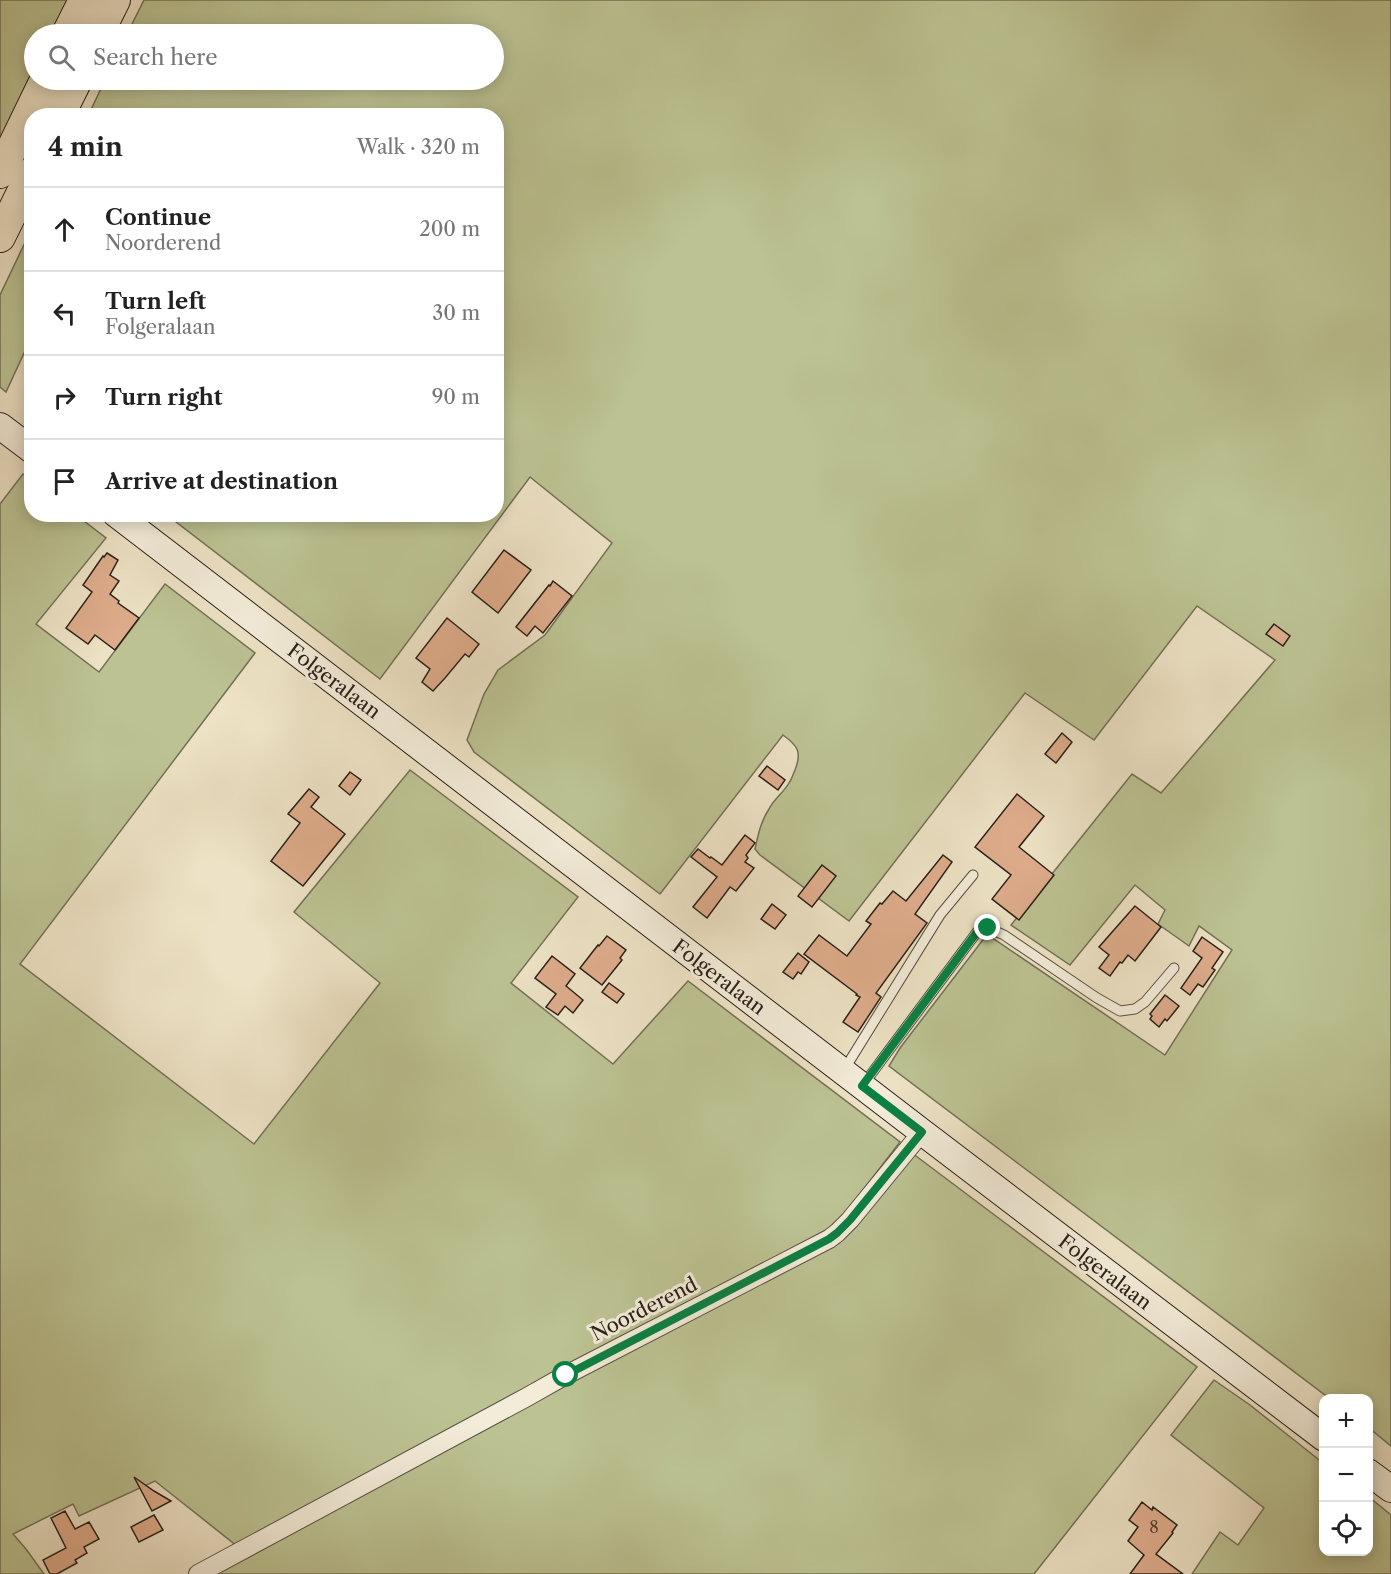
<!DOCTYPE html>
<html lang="en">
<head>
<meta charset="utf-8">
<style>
	body { margin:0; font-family:"Libre Caslon Text",serif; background:#f2f2f2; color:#222 }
	.controls { position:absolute; right:18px; bottom:18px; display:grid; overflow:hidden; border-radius:12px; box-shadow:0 3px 15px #0003 }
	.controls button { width:54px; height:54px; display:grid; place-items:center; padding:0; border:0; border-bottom:2px solid #e0e0e0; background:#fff; color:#222; font:30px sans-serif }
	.stop { position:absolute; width:18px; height:18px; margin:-14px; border:4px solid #0b8043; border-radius:50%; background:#fff }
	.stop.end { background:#0b8043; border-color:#fff; box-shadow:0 2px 6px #0008 }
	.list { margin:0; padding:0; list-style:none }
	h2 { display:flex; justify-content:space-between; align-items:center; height:78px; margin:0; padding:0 24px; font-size:26px }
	h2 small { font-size:20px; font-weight:400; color:#767676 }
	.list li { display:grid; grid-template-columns:39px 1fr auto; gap:18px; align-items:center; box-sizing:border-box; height:84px; padding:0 24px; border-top:2px solid #e0e0e0 }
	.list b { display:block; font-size:22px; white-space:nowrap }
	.list p { margin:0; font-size:20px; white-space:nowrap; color:#767676 }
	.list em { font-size:20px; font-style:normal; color:#767676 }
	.icon { flex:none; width:33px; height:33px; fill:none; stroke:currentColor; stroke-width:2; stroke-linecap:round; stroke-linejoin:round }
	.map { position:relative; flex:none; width:1391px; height:1574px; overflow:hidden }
	.search { position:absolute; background:#fff; box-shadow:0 3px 15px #0003; left:24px; top:24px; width:480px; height:66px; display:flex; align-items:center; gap:15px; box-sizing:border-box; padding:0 21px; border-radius:33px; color:#767676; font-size:22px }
	.panel { position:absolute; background:#fff; box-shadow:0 3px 15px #0003; left:24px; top:108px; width:480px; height:414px; border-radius:24px }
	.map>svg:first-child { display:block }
	.green { fill:#bcc292; stroke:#737156; stroke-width:1.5 }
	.building { fill:#deac8b; stroke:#2a2019; stroke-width:1.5 }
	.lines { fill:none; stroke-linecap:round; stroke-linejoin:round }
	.service-casing { stroke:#5b5044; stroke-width:11 }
	.minor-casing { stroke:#5b5044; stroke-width:20 }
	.secondary-casing { stroke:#2a2019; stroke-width:28 }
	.trunk-casing { stroke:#2a2019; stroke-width:32 }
	.service { stroke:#f3ecd9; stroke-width:9 }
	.minor { stroke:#f3ecd9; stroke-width:18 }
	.secondary { stroke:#f3ecd9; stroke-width:26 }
	.trunk { stroke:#ede2c5; stroke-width:30 }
	.route { stroke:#0b8043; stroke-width:8 }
	.labels { text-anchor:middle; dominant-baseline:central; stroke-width:6; stroke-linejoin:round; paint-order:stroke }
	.number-label { font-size:16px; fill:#574336 }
	.street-label { font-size:20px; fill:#2a2019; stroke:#f3ecd9 }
</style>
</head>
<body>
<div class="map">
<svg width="1391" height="1574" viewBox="0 0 1391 1574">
	<rect width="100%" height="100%" fill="#ede2c5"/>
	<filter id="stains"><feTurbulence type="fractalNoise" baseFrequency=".00333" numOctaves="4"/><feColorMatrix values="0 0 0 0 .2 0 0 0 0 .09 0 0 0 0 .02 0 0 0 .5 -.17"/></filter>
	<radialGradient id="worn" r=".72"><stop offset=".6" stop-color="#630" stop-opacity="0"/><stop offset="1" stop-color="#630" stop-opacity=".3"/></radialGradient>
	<g class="green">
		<polygon points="0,0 78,0 61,34 34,34 34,80 0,157"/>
		<path d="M144 0H1391V1446L1369 1428 1368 1398H1329L889 1066 900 1048 982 941 988 935 1165 1055 1232 950 1199 926 1189 946 1158 924 1165 910 1135 885 1070 965 1011 925 1132 774 1161 793 1275 660 1197 606 1094 740 1025 693 849 921 760 855 755 849C758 835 761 821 769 809 774 799 784 792 789 783 792 779 793 774 795 770 802 752 798 746 783 735L660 894 474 752 467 740 484 694 498 670 545 635 612 543 530 477 380 679 167 515 496 514V116H88L105 80H494V34H127Z"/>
		<polygon points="31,230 31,338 6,392 0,387 0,295"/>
		<polygon points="23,474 31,480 32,514 76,515 106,538 36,624 99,672 165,584 255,653 20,964 254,1144 380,983 294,912 410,770 578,897 511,983 613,1064 688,981 900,1142 836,1225 237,1546 155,1481 79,1516 73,1504 13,1534 26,1549 44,1574 0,1574 0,504"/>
		<polygon points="912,1153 1197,1367 1034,1574 213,1574 561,1385 838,1240"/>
		<polygon points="1214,1380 1250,1405 1323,1463 1324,1552 1368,1552 1369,1497 1391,1515 1391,1574 1192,1574 1220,1532 1238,1545 1264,1508 1171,1435"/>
	</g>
	<g class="building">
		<polygon points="504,550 531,570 498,613 472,592"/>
		<polygon points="107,553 118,560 110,575 119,581 110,594 119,601 118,603 139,618 115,650 95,635 88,644 66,628 92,592 83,585 103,556 104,557"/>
		<polygon points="553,581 572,596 543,633 535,626 527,636 516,627 549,585 550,586"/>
		<polygon points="447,618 479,644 469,657 465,654 445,678 433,691 422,682 430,669 416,658"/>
		<polygon points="1274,624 1290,636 1283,646 1266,634"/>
		<polygon points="1062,733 1072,742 1056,763 1045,754"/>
		<polygon points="767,766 785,780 778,790 759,776"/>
		<polygon points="350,772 361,780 350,795 339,786"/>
		<polygon points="309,789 319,797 311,807 345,834 303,886 271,861 300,823 288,814"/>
		<polygon points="1017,794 1044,816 1019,847 1054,875 1019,920 992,899 1011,875 975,847"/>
		<polygon points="745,835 755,843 746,855 748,858 745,862 754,868 736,891 730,887 707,918 693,907 717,877 691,857 698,849 710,858 711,857 722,865"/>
		<polygon points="943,855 952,862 915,914 927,923 876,993 881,997 858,1032 843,1022 860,997 856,995 857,994 804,954 819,935 847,956 871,924 866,921 880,903 882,904 893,891 906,901"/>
		<polygon points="822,865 836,876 812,907 798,896"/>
		<polygon points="772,904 786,915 775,929 761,919"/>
		<polygon points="1135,906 1161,927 1135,961 1128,955 1122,963 1120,962 1110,976 1099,968 1109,955 1099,947"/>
		<polygon points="607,936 626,950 620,958 622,960 602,985 580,968 598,945 599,946"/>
		<polygon points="1202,937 1223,952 1212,968 1215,970 1203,987 1198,984 1190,995 1181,988 1202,958 1193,951"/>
		<polygon points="798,953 809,962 801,974 798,972 793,979 783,972"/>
		<polygon points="552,956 575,974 566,986 583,1000 573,1013 565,1006 558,1015 546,1007 556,994 535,978"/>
		<polygon points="609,983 624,994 617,1003 602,992"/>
		<polygon points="1165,995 1179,1006 1167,1021 1165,1019 1159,1027 1150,1019 1152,1016 1150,1014"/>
		<polygon points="134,1477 154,1491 171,1501 152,1511"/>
		<polygon points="1142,1502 1152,1510 1153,1507 1177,1525 1172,1532 1173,1533 1156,1554 1183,1574 1130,1574 1144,1555 1128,1541 1138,1527 1129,1520"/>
		<polygon points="65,1511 75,1529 89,1522 99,1539 84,1547 87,1553 75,1560 77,1563 57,1574 50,1574 43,1560 66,1548 51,1518"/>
		<polygon points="154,1515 163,1530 139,1542 131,1527"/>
	</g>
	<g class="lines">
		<g class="service-casing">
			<g id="service">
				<polyline points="844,1070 940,915 973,875"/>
				<polyline points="863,1085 977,932 988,928 1004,935 1097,998 1120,1011 1135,1009 1145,1002 1174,968"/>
			</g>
		</g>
		<g class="minor-casing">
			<polyline id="minor" points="198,1574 527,1397 566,1375 829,1239 837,1233 850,1220 922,1132"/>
		</g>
		<g class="secondary-casing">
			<g id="secondary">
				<polyline points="0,426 32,450"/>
				<polyline points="116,514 922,1132 1324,1438"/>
				<polyline points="1368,1472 1391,1489"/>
			</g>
		</g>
		<g class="trunk-casing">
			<g id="trunk">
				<polyline points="67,34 84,0"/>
				<polyline points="98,34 115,0"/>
				<polyline points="59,116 77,80"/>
				<polyline points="0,173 45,80"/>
				<polyline points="0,237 32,172"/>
			</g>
		</g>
		<use href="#service" class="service"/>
		<use href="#minor" class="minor"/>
		<use href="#secondary" class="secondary"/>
		<use href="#trunk" class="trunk"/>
	</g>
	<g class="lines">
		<polyline class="route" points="566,1375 829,1239 837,1233 850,1220 922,1132 862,1086 977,932 988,928"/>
	</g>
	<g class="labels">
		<g class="number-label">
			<text x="1154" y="1527">8</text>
		</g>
		<g class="street-label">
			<text transform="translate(334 681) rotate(37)">Folgeralaan</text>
			<text transform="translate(719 977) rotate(37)">Folgeralaan</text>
			<text transform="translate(1105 1272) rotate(37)">Folgeralaan</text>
			<text transform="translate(644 1309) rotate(-27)">Noorderend</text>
		</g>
	</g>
	<rect width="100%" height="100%" filter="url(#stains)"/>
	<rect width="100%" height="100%" fill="url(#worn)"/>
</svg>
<div class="controls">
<button>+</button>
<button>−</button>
<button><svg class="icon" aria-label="locate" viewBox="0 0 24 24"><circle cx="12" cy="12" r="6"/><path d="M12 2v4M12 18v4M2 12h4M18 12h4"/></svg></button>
</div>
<div class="stop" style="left:566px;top:1375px"></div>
<div class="stop end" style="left:988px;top:928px"></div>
<div class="search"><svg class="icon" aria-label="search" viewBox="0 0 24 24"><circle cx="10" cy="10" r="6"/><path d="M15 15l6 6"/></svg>Search here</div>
<section class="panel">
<h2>4 min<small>Walk · 320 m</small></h2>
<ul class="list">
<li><svg class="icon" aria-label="ahead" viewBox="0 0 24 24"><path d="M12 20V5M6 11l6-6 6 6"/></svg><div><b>Continue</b><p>Noorderend</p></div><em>200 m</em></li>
<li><svg class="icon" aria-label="left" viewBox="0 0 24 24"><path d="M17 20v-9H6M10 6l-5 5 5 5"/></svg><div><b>Turn left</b><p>Folgeralaan</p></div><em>30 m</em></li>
<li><svg class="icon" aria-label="right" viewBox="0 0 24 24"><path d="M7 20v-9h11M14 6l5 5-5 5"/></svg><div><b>Turn right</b></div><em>90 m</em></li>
<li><svg class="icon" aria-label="arrive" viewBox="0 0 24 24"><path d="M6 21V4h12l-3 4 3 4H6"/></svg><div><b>Arrive at destination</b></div></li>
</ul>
</section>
</div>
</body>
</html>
